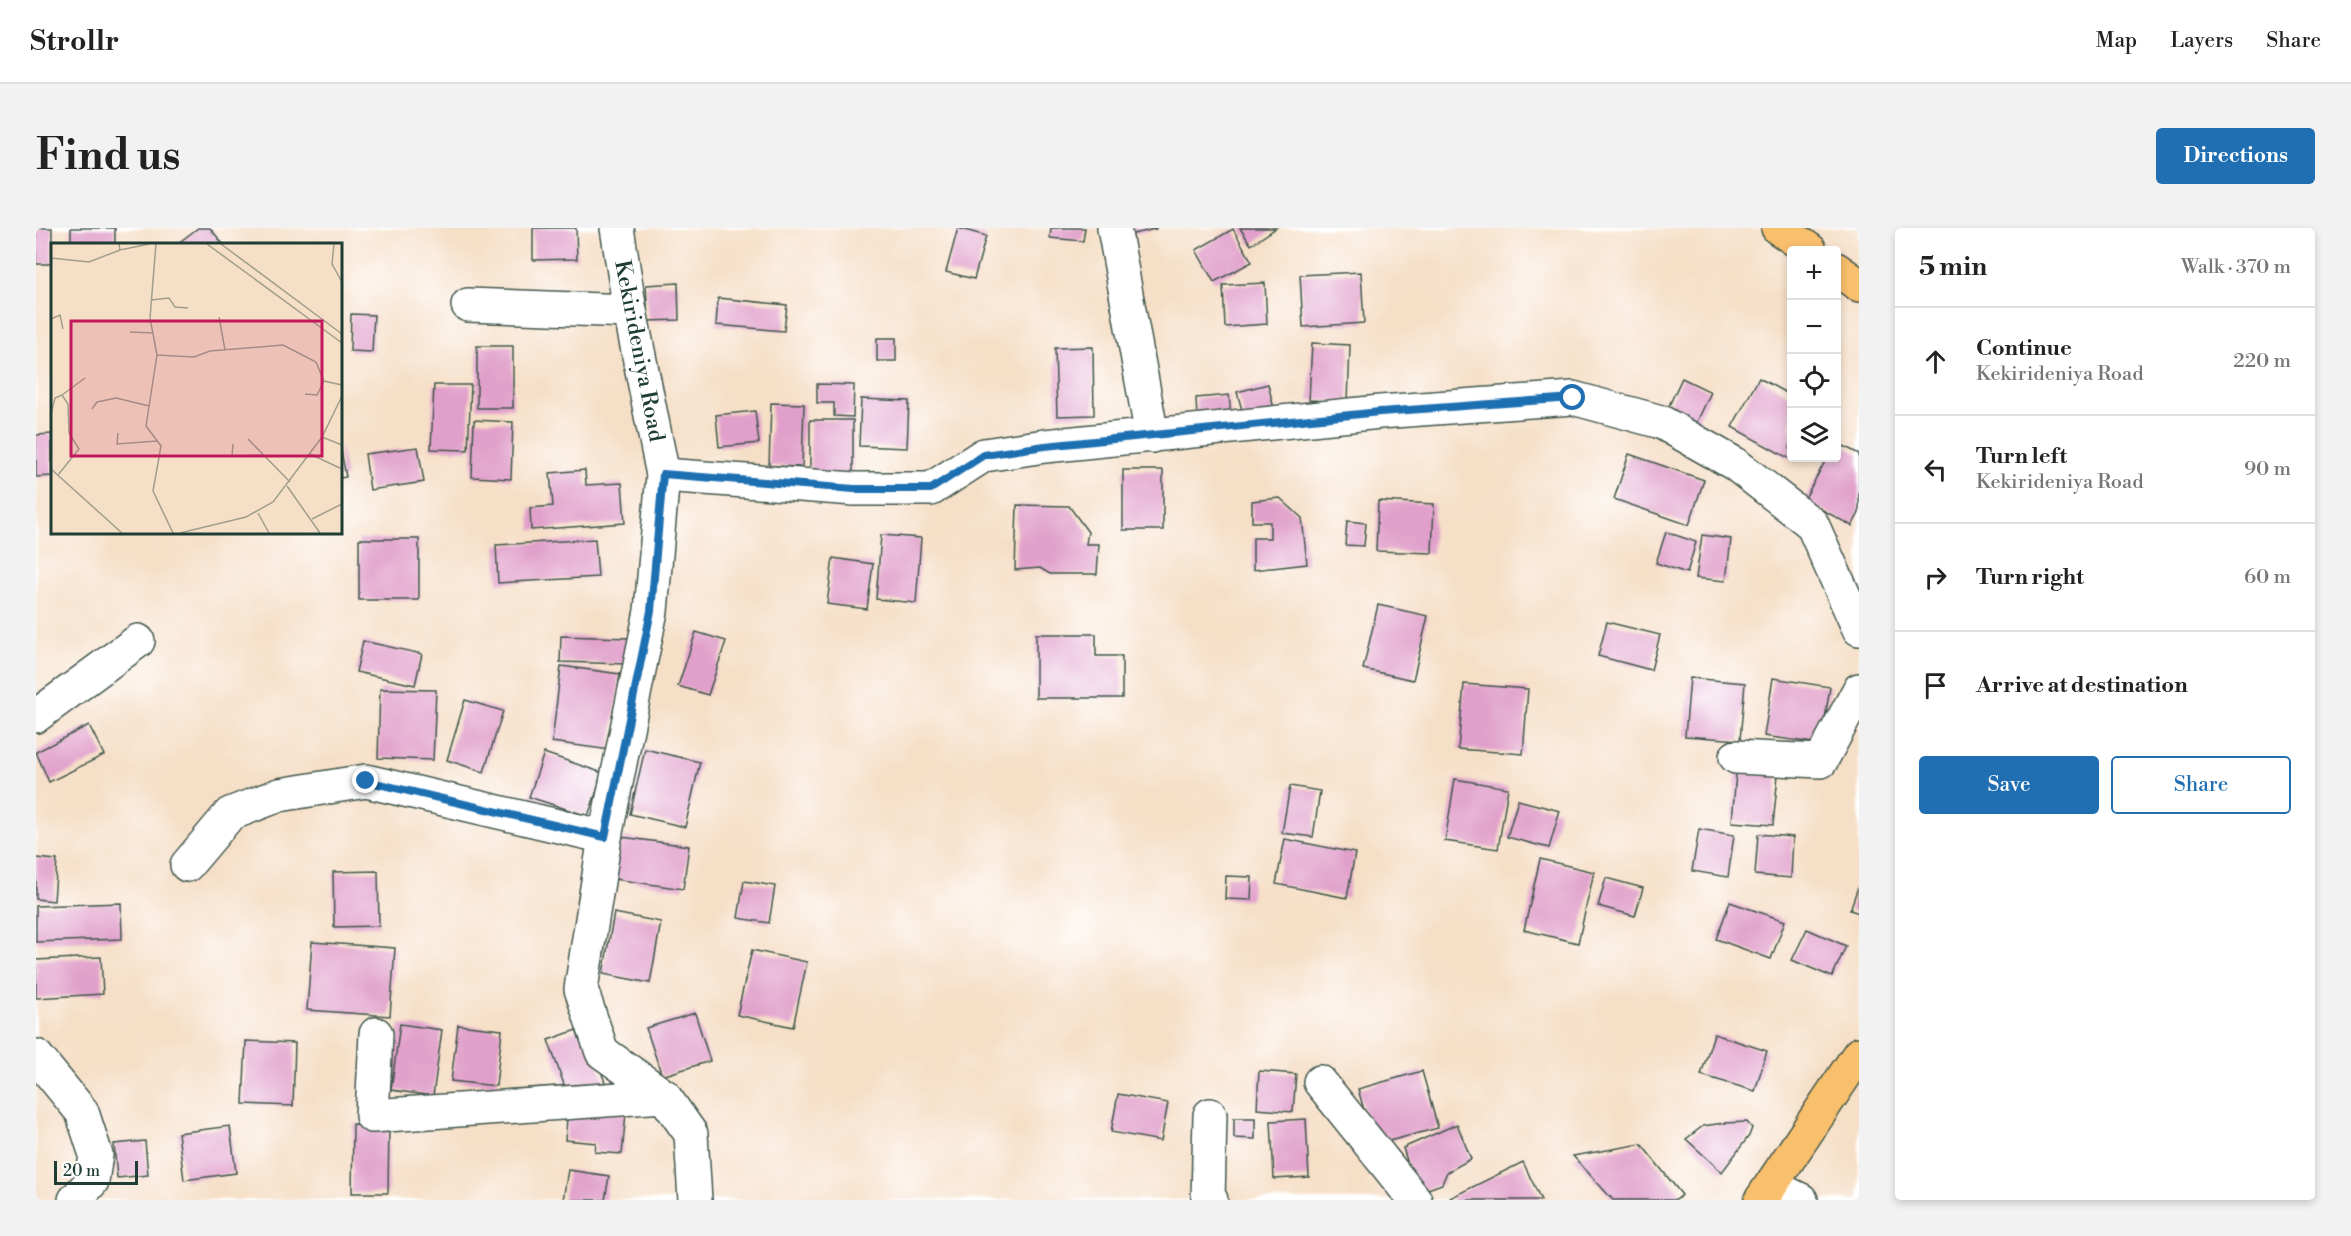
<!DOCTYPE html>
<html lang="en">
<head>
<meta charset="utf-8">
<style>
	body { margin:0; font-family:"Libre Bodoni",serif; background:#f2f2f2; color:#222 }
	.controls { position:absolute; right:18px; top:18px; display:grid; overflow:hidden; border-radius:6px; box-shadow:0 3px 9px #0003 }
	.controls button { width:54px; height:54px; display:grid; place-items:center; padding:0; border:0; border-bottom:2px solid #e0e0e0; background:#fff; color:#222; font:30px sans-serif }
	.scale { position:absolute; left:18px; bottom:15px; width:84px; box-sizing:border-box; padding-left:6px; border:3px solid #1f3d34; border-top:0; font-size:16px; line-height:21px; white-space:nowrap; color:#1f3d34; -webkit-text-stroke:4px #fff; paint-order:stroke }
	.stop { position:absolute; width:18px; height:18px; margin:-14px; border:4px solid #1f6fb2; border-radius:50%; background:#fff }
	.stop.end { background:#1f6fb2; border-color:#fff; box-shadow:0 2px 6px #0008 }
	.list { margin:0; padding:0; list-style:none }
	h2 { display:flex; justify-content:space-between; align-items:center; height:78px; margin:0; padding:0 24px; font-size:26px }
	h2 small { font-size:20px; font-weight:400; color:#767676 }
	.list li { display:grid; grid-template-columns:39px 1fr auto; gap:18px; align-items:center; box-sizing:border-box; height:108px; padding:0 24px; border-top:2px solid #e0e0e0 }
	.list b { display:block; font-size:22px; white-space:nowrap }
	.list p { margin:0; font-size:20px; white-space:nowrap; color:#767676 }
	.list em { font-size:20px; font-style:normal; color:#767676 }
	.actions { display:flex; gap:12px; padding:18px 24px }
	.actions a { flex:1; padding:14px 0; border:2px solid #1f6fb2; border-radius:6px; text-align:center; font-size:21px; color:#1f6fb2 }
	.actions .main { background:#1f6fb2; color:#fff }
	.icon { flex:none; width:33px; height:33px; fill:none; stroke:currentColor; stroke-width:2; stroke-linecap:round; stroke-linejoin:round }
	.map { position:relative; flex:none; width:1823px; height:972px; overflow:hidden; border-radius:6px }
	header { display:flex; align-items:center; gap:36px; box-sizing:border-box; height:84px; padding:0 30px; background:#fff; border-bottom:2px solid #e0e0e0 }
	header strong { font-size:28px }
	nav { display:flex; gap:33px; margin-inline-start:auto; font-size:21px }
	.intro { display:flex; align-items:center; justify-content:space-between; box-sizing:border-box; height:144px; padding:0 36px }
	h1 { margin:0; font-size:42px }
	.button { padding:15px 27px; border-radius:6px; background:#1f6fb2; color:#fff; font-size:21px; font-weight:700 }
	main { display:flex; gap:36px; padding:0 36px }
	aside { flex:1; background:#fff; border-radius:6px; box-shadow:0 3px 9px #0003 }
	.map>svg:first-child { display:block }
	.building { fill:#e1a0cb }
	.lines { fill:none; stroke-linecap:round; stroke-linejoin:round }
	.minor-casing { stroke:#3f554a; stroke-width:36 }
	.primary-casing { stroke:#3f554a; stroke-width:36 }
	.motorway-casing { stroke:#3f554a; stroke-width:36 }
	.minor { stroke:#fff; stroke-width:33 }
	.primary { stroke:#f8bf6c; stroke-width:33 }
	.motorway { stroke:#f8bf6c; stroke-width:33 }
	.route { stroke:#1f6fb2; stroke-width:8 }
	.labels { text-anchor:middle; dominant-baseline:central; stroke-width:4.5; stroke-linejoin:round; paint-order:stroke }
	.street-label { font-size:22px; fill:#1f3d34; stroke:#fff }
	.inset-road { fill:none; stroke:#a09e8c; stroke-width:1.5 }
	.view { fill:#c2185b; fill-opacity:0.15; stroke:#c2185b; stroke-width:3 }
	.inset-edge { fill:none; stroke:#1f3d34; stroke-width:3 }
</style>
</head>
<body>
<header>
<strong>Strollr</strong>
<nav><a>Map</a><a>Layers</a><a>Share</a></nav>
</header>
<div class="intro"><h1>Find us</h1><a class="button">Directions</a></div>
<main>
<div class="map">
<svg width="1823" height="972" viewBox="0 0 1823 972">
	<rect width="100%" height="100%" fill="#fff"/>
	<filter id="ink" filterUnits="userSpaceOnUse"><feTurbulence type="fractalNoise" baseFrequency=".0167" numOctaves="2"/><feDisplacementMap in="SourceGraphic" scale="12" xChannelSelector="R" yChannelSelector="G"/><feConvolveMatrix kernelMatrix="1 2 1 2 8 2 1 2 1" color-interpolation-filters="sRGB"/></filter>
	<filter id="wash" filterUnits="userSpaceOnUse"><feTurbulence type="fractalNoise" baseFrequency=".008" numOctaves="4" result="noise"/><feDisplacementMap in="SourceGraphic" scale="24" xChannelSelector="R" yChannelSelector="G"/><feGaussianBlur stdDeviation="1.35" result="paint"/><feColorMatrix in="noise" values="0 0 0 0 0 0 0 0 0 0 0 0 0 0 0 0 0 1.4 0 .05"/><feComposite in="paint" operator="in"/></filter>
	<g filter="url(#wash)">
		<rect width="100%" height="100%" fill="#f6dfc7"/>
		<g id="blocks">
			<g class="building">
				<rect x="0" y="0" width="16" height="36"/>
				<rect x="35" y="0" width="44" height="16"/>
				<polygon points="162,0 174,0 187,16 141,16"/>
				<polygon points="497,0 540,0 541,31 497,32"/>
				<polygon points="922,0 950,8 938,51 910,44"/>
				<polygon points="1015,0 1049,0 1047,13 1014,10"/>
				<polygon points="1087,0 1120,0 1120,1 1088,8"/>
				<polygon points="1204,0 1240,0 1215,17"/>
				<polygon points="1197,1 1216,34 1178,54 1160,22"/>
				<polygon points="1325,44 1328,95 1267,99 1264,47"/>
				<polygon points="642,55 643,92 612,93 610,57"/>
				<polygon points="1229,55 1231,96 1189,99 1187,57"/>
				<polygon points="682,70 751,77 748,103 680,97"/>
				<polygon points="315,86 338,87 336,124 314,123"/>
				<rect x="841" y="110" width="19" height="23"/>
				<polygon points="1276,115 1314,117 1312,174 1273,172"/>
				<rect x="441" y="118" width="36" height="62"/>
				<polygon points="1057,119 1058,187 1021,188 1019,120"/>
				<polygon points="1646,150 1675,164 1659,198 1630,184"/>
				<polygon points="1723,150 1756,168 1754,231 1696,199"/>
				<polygon points="781,156 818,157 817,189 798,188 798,175 781,175"/>
				<polygon points="1232,156 1239,185 1209,193 1201,164"/>
				<polygon points="398,157 435,157 432,222 395,221"/>
				<polygon points="1193,167 1195,188 1161,191 1160,170"/>
				<polygon points="825,171 873,173 871,220 823,218"/>
				<polygon points="735,175 768,176 766,239 733,238"/>
				<polygon points="719,183 723,215 683,219 680,187"/>
				<polygon points="438,192 477,194 475,251 436,249"/>
				<rect x="774" y="192" width="43" height="58"/>
				<polygon points="16,206 16,248 0,249 0,207"/>
				<polygon points="1800,214 1823,226 1823,285 1816,298 1768,272 1791,230 1800,230"/>
				<polygon points="304,217 310,249 304,250"/>
				<polygon points="382,219 388,254 334,262 329,226"/>
				<polygon points="1593,226 1668,252 1653,297 1578,271"/>
				<polygon points="549,242 550,257 586,255 589,295 495,302 494,280 517,278 514,245"/>
				<rect x="1087" y="242" width="40" height="60"/>
				<polygon points="1244,270 1266,290 1271,336 1217,342 1217,310 1234,310 1234,294 1216,294 1216,273"/>
				<polygon points="1342,273 1398,276 1396,325 1340,323"/>
				<polygon points="981,277 1033,278 1052,304 1050,316 1063,316 1061,346 1014,346 1004,340 979,342"/>
				<polygon points="1311,293 1330,295 1328,318 1309,317"/>
				<polygon points="1630,304 1660,314 1651,345 1620,335"/>
				<polygon points="845,307 885,310 880,375 840,371"/>
				<polygon points="1666,307 1695,311 1690,353 1660,350"/>
				<rect x="323" y="311" width="60" height="61"/>
				<polygon points="559,311 562,349 462,355 460,317"/>
				<polygon points="797,330 837,336 831,381 791,376"/>
				<polygon points="1342,377 1392,388 1377,452 1327,441"/>
				<polygon points="1571,394 1624,407 1615,442 1562,428"/>
				<polygon points="660,404 690,413 672,467 642,458"/>
				<polygon points="1000,406 1060,406 1060,428 1086,428 1086,470 1000,470"/>
				<polygon points="525,408 592,410 591,436 524,434"/>
				<polygon points="327,413 386,426 379,457 320,444"/>
				<polygon points="525,438 584,446 574,522 516,514"/>
				<polygon points="1654,450 1709,455 1704,512 1649,508"/>
				<polygon points="1737,450 1794,459 1785,516 1728,508"/>
				<polygon points="1428,456 1492,461 1487,526 1422,521"/>
				<polygon points="344,461 400,462 397,532 342,530"/>
				<polygon points="429,472 467,483 448,544 411,532"/>
				<polygon points="53,497 68,527 13,554 0,524"/>
				<polygon points="609,521 664,534 649,599 594,586"/>
				<polygon points="508,525 567,545 552,588 493,569"/>
				<polygon points="1700,544 1742,547 1737,597 1696,594"/>
				<polygon points="1419,551 1472,560 1462,621 1409,613"/>
				<polygon points="1254,558 1284,563 1277,609 1246,605"/>
				<polygon points="1482,572 1524,583 1513,620 1471,609"/>
				<polygon points="1663,601 1698,607 1692,649 1656,643"/>
				<polygon points="1722,606 1757,609 1755,650 1719,647"/>
				<polygon points="578,608 653,618 647,661 572,650"/>
				<polygon points="1249,611 1319,625 1311,670 1240,656"/>
				<polygon points="0,630 21,632 18,673 0,671"/>
				<polygon points="1504,631 1558,644 1542,715 1488,702"/>
				<polygon points="342,643 343,698 298,699 297,644"/>
				<polygon points="1190,648 1216,649 1215,672 1189,671"/>
				<polygon points="1570,650 1607,660 1599,688 1562,678"/>
				<polygon points="708,653 739,658 733,695 702,690"/>
				<polygon points="1823,656 1823,685 1814,682"/>
				<polygon points="1694,674 1749,693 1735,731 1680,711"/>
				<polygon points="85,675 86,711 0,714 0,678"/>
				<polygon points="578,685 625,694 614,755 567,746"/>
				<polygon points="1771,701 1810,718 1796,749 1756,732"/>
				<polygon points="276,714 359,720 354,788 271,782"/>
				<polygon points="716,722 771,734 757,799 701,787"/>
				<polygon points="65,729 67,766 0,770 0,732"/>
				<polygon points="659,785 674,833 626,848 610,800"/>
				<polygon points="364,796 406,802 397,868 355,862"/>
				<polygon points="422,797 466,802 460,858 415,853"/>
				<polygon points="549,799 570,857 533,870 512,812"/>
				<polygon points="1678,806 1731,823 1719,863 1665,847"/>
				<polygon points="210,813 259,815 257,878 207,876"/>
				<polygon points="1223,843 1260,846 1257,884 1221,881"/>
				<polygon points="1386,843 1402,900 1338,917 1322,861"/>
				<polygon points="1082,866 1132,875 1125,913 1075,904"/>
				<polygon points="532,880 590,885 586,926 559,924 560,915 529,912"/>
				<polygon points="1198,890 1219,890 1219,911 1198,910"/>
				<polygon points="1270,891 1273,949 1238,951 1235,893"/>
				<polygon points="1711,894 1716,900 1713,908 1686,944 1650,911 1667,898 1688,895"/>
				<polygon points="317,896 353,897 352,965 316,965"/>
				<polygon points="1421,896 1435,931 1411,944 1406,956 1381,965 1367,920"/>
				<polygon points="194,898 200,945 148,952 142,905"/>
				<polygon points="109,913 112,947 81,950 78,916"/>
				<polygon points="1605,916 1646,967 1640,972 1577,972 1537,928"/>
				<polygon points="1487,934 1505,972 1415,972 1414,970"/>
				<polygon points="532,942 573,948 569,972 527,972"/>
			</g>
		</g>
	</g>
	<g filter="url(#ink)">
		<use href="#blocks" fill-opacity="0" stroke="#3f554a" stroke-width="1.5"/>
		<g class="lines">
			<g class="minor-casing">
				<g id="minor">
					<polyline points="581,0 594,83 627,247"/>
					<polyline points="1078,0 1116,208"/>
					<polyline points="432,77 594,83"/>
					<polyline points="0,488 102,413"/>
					<polyline points="1700,529 1785,533 1823,462"/>
					<polyline points="151,637 194,586 243,567 330,553 569,609"/>
					<polyline points="340,806 336,888 628,868"/>
					<polyline points="0,828 46,884 60,927 56,953 39,972"/>
					<polyline points="1284,854 1379,972"/>
					<polyline points="1174,887 1172,972 1175,972"/>
					<polyline points="1736,958 1765,972"/>
					<polyline points="659,972 655,906 628,868 566,824 545,761 569,609 615,383 627,247 818,261 895,261 948,227 1009,218 1344,184 1537,170 1625,194 1699,236 1776,296 1823,401"/>
				</g>
			</g>
			<g class="primary-casing">
				<polyline id="primary" points="1725,972 1823,826"/>
			</g>
			<g class="motorway-casing">
				<g id="motorway">
					<polyline points="1742,0 1774,22"/>
					<polyline points="1800,41 1823,57"/>
				</g>
			</g>
			<use href="#minor" class="minor"/>
			<use href="#primary" class="primary"/>
			<use href="#motorway" class="motorway"/>
		</g>
	</g>
	<g class="lines" filter="url(#ink)">
		<polyline class="route" points="330,553 569,609 615,383 627,246 818,261 895,261 948,227 1009,218 1344,184 1537,170"/>
	</g>
	<g class="labels">
		<g class="street-label">
			<text transform="translate(603 123) rotate(79)">Kekirideniya Road</text>
		</g>
	</g>
	<g transform="translate(15 15)">
		<rect width="291" height="291" fill="#f6dfc7"/>
		<path class="inset-road" d="M105 1 99 75 106 112M156 1 291 100M170 1 291 91M283 1 281 21 291 39M69 7 98 1M0 15 38 19 69 7 68 1M100 57 118 55 124 64 137 65M168 74 174 107M0 76 9 72 12 86M79 89 102 90M254 151 266 152 273 138M11 152 34 135M41 166 46 159 65 155 98 163M0 171 4 155 11 152 17 161 18 190 28 206 7 232M67 190 66 201 106 198M271 194 291 202M197 196 239 239M182 201 181 213 210 212M259 211 291 226M0 226 71 290M236 243 269 290M207 270 218 290M261 276 291 261M122 290 102 248 110 203 95 183 106 112 143 114 159 108 232 102 265 119 273 138 291 142M129 290 195 274 222 259 271 194 291 153"/>
		<path class="view" d="M20 78H271V213H20Z"/>
		<rect width="291" height="291" class="inset-edge"/>
	</g>
</svg>
<div class="controls">
<button>+</button>
<button>−</button>
<button><svg class="icon" aria-label="locate" viewBox="0 0 24 24"><circle cx="12" cy="12" r="6"/><path d="M12 2v4M12 18v4M2 12h4M18 12h4"/></svg></button>
<button><svg class="icon" aria-label="layers" viewBox="0 0 24 24"><path d="M12 4l9 5-9 5-9-5zM3 14l9 5 9-5"/></svg></button>
</div>
<div class="scale">20 m</div>
<div class="stop" style="left:1537px;top:170px"></div>
<div class="stop end" style="left:330px;top:553px"></div>
</div>
<aside>
<h2>5 min<small>Walk · 370 m</small></h2>
<ul class="list">
<li><svg class="icon" aria-label="ahead" viewBox="0 0 24 24"><path d="M12 20V5M6 11l6-6 6 6"/></svg><div><b>Continue</b><p>Kekirideniya Road</p></div><em>220 m</em></li>
<li><svg class="icon" aria-label="left" viewBox="0 0 24 24"><path d="M17 20v-9H6M10 6l-5 5 5 5"/></svg><div><b>Turn left</b><p>Kekirideniya Road</p></div><em>90 m</em></li>
<li><svg class="icon" aria-label="right" viewBox="0 0 24 24"><path d="M7 20v-9h11M14 6l5 5-5 5"/></svg><div><b>Turn right</b></div><em>60 m</em></li>
<li><svg class="icon" aria-label="arrive" viewBox="0 0 24 24"><path d="M6 21V4h12l-3 4 3 4H6"/></svg><div><b>Arrive at destination</b></div></li>
</ul>
<div class="actions"><a class="main">Save</a><a>Share</a></div>
</aside>
</main>
</body>
</html>
